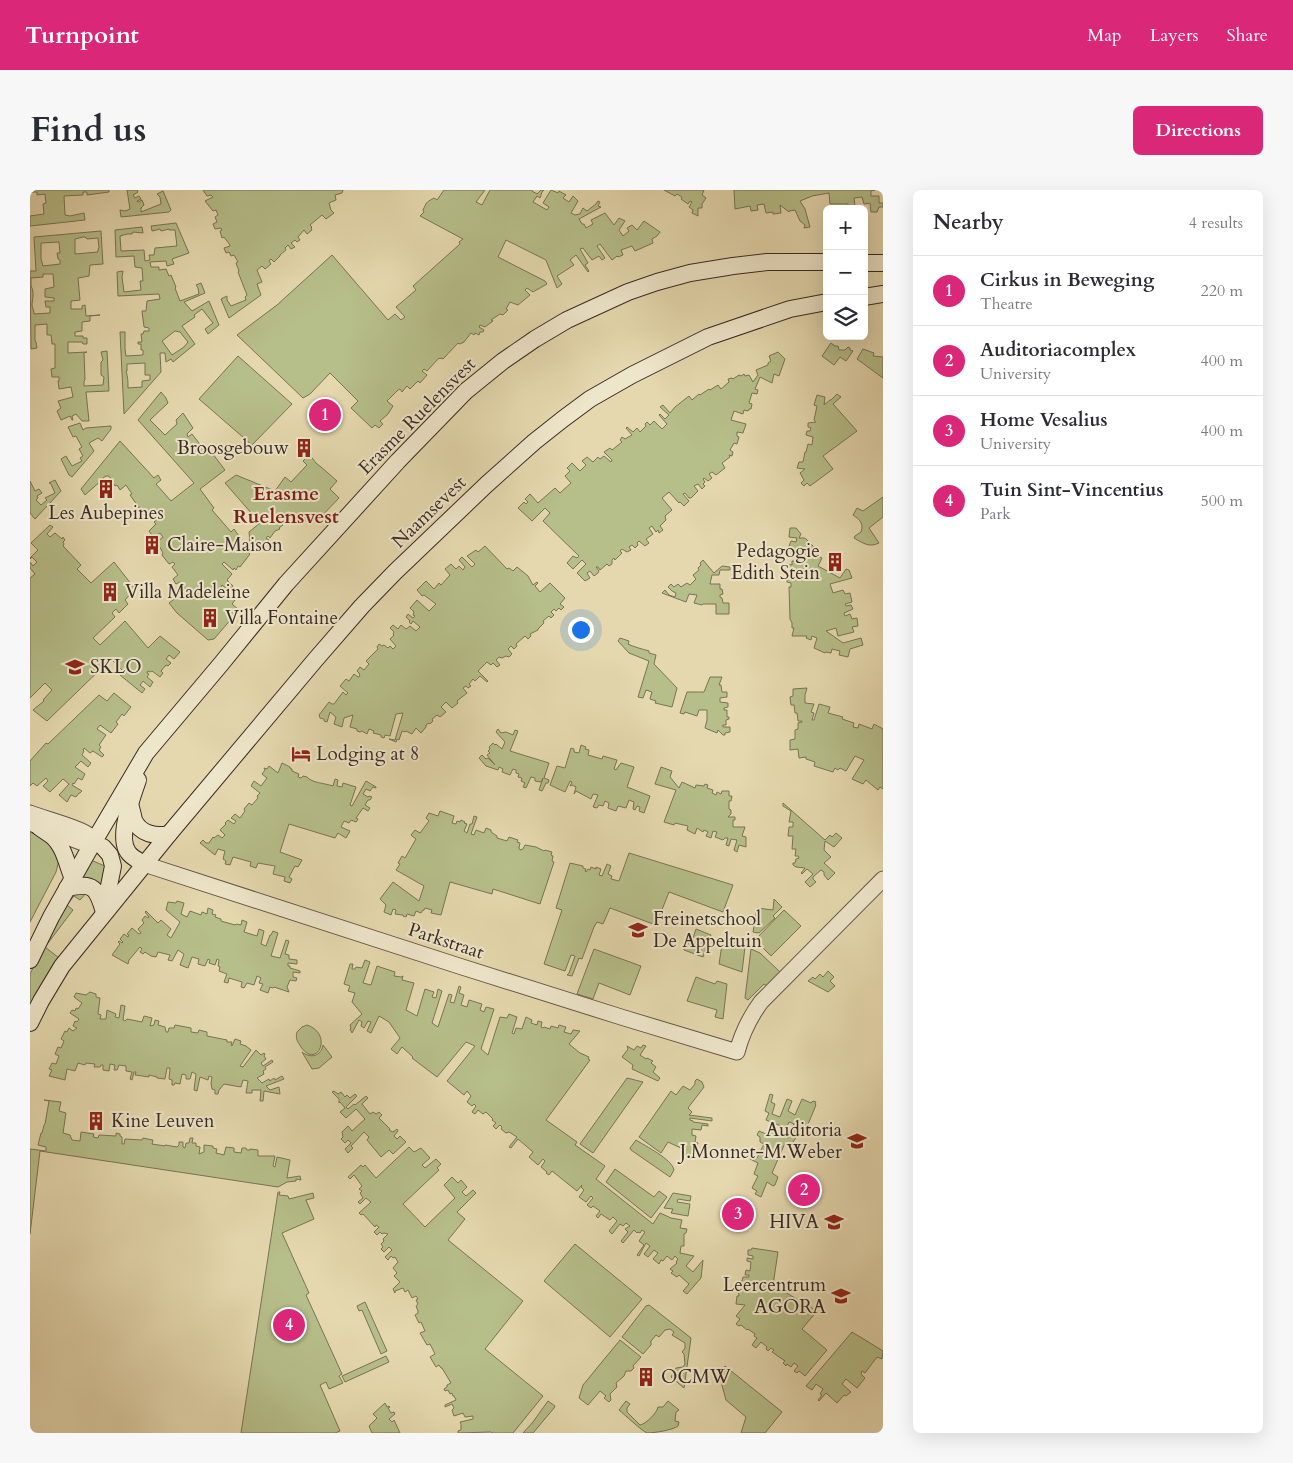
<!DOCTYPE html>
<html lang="en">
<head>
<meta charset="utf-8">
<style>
	body { margin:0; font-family:Cardo,serif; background:#f7f7f7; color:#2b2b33 }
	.controls { position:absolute; right:15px; top:15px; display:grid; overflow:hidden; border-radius:8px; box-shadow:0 5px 20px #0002 }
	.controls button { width:45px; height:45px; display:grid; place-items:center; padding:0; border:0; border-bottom:1px solid #e1e1e2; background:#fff; color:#2b2b33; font:25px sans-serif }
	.you { position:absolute; left:550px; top:439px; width:18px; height:18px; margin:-12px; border:4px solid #fff; border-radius:50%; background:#1a73e8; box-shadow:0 0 0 8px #1a73e833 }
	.badge { display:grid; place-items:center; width:32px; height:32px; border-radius:50%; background:#db2777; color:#fff; font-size:16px; font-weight:700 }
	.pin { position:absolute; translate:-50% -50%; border:2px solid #fff; box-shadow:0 1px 5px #0006 }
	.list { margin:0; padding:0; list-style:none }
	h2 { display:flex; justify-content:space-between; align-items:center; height:65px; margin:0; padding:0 20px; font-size:21px }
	h2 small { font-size:16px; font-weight:400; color:#7c7c81 }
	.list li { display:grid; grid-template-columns:32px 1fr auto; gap:15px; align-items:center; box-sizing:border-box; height:70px; padding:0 20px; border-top:1px solid #e1e1e2 }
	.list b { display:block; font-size:19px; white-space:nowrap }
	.list p { margin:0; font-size:16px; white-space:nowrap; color:#7c7c81 }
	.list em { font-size:16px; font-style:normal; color:#7c7c81 }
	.icon { flex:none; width:28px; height:28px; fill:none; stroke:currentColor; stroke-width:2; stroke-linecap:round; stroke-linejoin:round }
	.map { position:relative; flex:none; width:853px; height:1243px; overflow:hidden; border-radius:8px }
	header { display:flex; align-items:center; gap:30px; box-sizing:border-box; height:70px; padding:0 25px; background:#db2777; color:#fff }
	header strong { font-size:24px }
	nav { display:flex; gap:28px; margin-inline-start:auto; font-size:18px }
	.intro { display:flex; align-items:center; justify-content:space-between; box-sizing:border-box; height:120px; padding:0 30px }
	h1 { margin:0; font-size:35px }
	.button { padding:12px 22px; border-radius:8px; background:#db2777; color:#fff; font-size:18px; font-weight:700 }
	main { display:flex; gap:30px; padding:0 30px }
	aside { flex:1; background:#fff; border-radius:8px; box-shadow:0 5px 20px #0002 }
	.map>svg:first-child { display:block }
	.green { fill:#b6be89; stroke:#787456; fill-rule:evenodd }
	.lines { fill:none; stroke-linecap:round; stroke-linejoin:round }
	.tertiary-casing { stroke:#645646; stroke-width:17 }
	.secondary-casing { stroke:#392a23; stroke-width:18 }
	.tertiary { stroke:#eee6ca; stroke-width:15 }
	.secondary { stroke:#eee6ca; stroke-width:16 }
	.labels { text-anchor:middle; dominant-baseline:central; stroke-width:4; stroke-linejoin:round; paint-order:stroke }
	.street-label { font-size:19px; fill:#392a23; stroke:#eee6ca }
	.poi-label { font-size:19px; fill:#392a23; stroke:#eee6ca; text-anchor:start }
	.neighbourhood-label { font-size:20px; font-weight:bold; fill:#7a1f14; stroke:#eee6ca }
</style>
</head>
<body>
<header>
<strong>Turnpoint</strong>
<nav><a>Map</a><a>Layers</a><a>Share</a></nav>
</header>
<div class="intro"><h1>Find us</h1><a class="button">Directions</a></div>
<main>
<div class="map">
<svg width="853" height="1243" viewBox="0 0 853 1243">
	<rect width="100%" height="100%" fill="#e5d8ae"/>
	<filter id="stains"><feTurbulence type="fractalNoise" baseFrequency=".004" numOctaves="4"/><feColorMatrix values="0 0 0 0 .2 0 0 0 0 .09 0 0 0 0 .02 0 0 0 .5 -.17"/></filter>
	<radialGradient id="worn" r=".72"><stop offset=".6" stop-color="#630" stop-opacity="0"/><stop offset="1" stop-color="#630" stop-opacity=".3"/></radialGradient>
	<g class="green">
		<polygon points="0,0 79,0 79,2 57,5 57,2 53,2 53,5 34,6 35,25 40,26 54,23 55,30 0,36 0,26 14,24 13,14 16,13 15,4 7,5 7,2 0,2"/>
		<polygon points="97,0 107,0 108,2 103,5 105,8 109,6 111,9 107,11 108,12 112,10 114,15 111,18 111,22 131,14 130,7 127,4 133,1 141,20 139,22 91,27 90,20 95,21 100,19"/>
		<polygon points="173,0 313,0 312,3 305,5 306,10 299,13 301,20 304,23 296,29 292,25 280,35 282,37 281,38 282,40 277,44 274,40 268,47 270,50 267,52 265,50 261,53 265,57 261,59 258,55 255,58 256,60 250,65 250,66 244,72 241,69 239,71 241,74 235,79 232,76 227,80 232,92 227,94 231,105 199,128 191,109 197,106 197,110 201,116 216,110 215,107 217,105 208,82 209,81 206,73 208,72 204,65 201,66 199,62 196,63 194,58 200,56 200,55 194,47 192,48 190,41 192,40 191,38 185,39 183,34 187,32 185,27 188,25 186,20 183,21 175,11 183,7 181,5 177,6"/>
		<path d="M414 0H455L446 12 452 15 460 0H502V1L507 4 511 0H514L512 2 510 8 507 6 503 12 517 20 519 17 513 13 521 0 528 3 529 1 536 5 533 8 539 12 543 6 548 11 541 23 545 25 550 24 553 18 557 21 566 14 568 11 570 12 568 16 571 17 549 29 552 34H554L556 38 563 34 561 30 575 23 584 35 589 28 595 31 589 40 593 46 599 41 597 38 602 35 607 40 614 31 630 42 627 46 622 49 623 53 605 61 602 56 591 60 593 65 588 67 587 66 582 70 570 54 567 56 575 68 572 70 569 66 562 70 553 58 550 59 558 73 555 75 559 81 558 82 546 65 540 70 544 75 527 86 532 94 527 98 516 70 476 50 468 67 515 91 517 94 503 102 497 98 495 100 500 105 488 115 480 112 476 119 478 120 473 125 470 124 461 130 463 131 455 137 450 135 449 137 454 140 453 142H450L449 145 445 143 444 145 441 143 434 152 430 154 428 153 413 169 411 168 410 169 409 168 397 181 394 179 392 181 397 185 390 193 388 191 380 199 377 196 372 202 370 199 368 200 357 211 363 216 358 224 350 231 353 234 349 238 345 235 342 238 321 218 328 211 300 183 280 204 273 208 207 145 247 115 302 65 358 130 365 124 371 130 375 127 366 117 386 100 383 96 430 54 429 52 433 49 390 26 394 22 393 20C397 12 395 13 404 8L407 10Z"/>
		<polygon points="634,0 674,0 672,5 676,8 672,14 672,18 668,18 668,26 662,23 663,20 659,17 662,12 660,11 658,14 651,9 652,7 647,4 645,6"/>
		<polygon points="704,0 845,0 841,1 841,6 849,6 849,13 853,13 853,17 849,17 847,22 841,22 840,13 834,14 832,7 824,8 825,16 818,17 818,14 800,14 799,3 782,6 770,11 775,19 780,37 774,38 775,35 770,31 765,20 759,21 759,22 750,15 751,23 743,24 743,22 736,23 734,14 727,15 728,20 721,21 720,16 705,19"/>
		<path d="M146 33 159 63 142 69 144 74 137 76 136 71 120 72 121 77H129V80L136 79 139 86 141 85 146 97 145 98 150 111 169 104 168 98 166 95 171 93 175 103 154 112 162 121 179 111 189 135 178 144 175 139 183 133 172 119 164 125 165 127 152 136 165 154 143 172 141 169 136 172 135 163H130L131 182 94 224 90 142H95V159L96 166 113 165V160H111V154H108V152H112L111 144H113L114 141H119V138L114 137 112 121H116L117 111 130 109 129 104 88 106 87 82 93 81 92 87 94 102 111 100 110 91H113L112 78 105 77 104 66 86 67 85 40 112 37 113 43 103 42 102 44H97L90 46 91 61 114 60 115 71 120 70 119 65H124L125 58 147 56 145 40H139V39L131 41 130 39 122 41 121 36ZM145 141 150 142 158 152 154 157 142 165 132 151ZM115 173V185H120V190L112 191V197L98 198C98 192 98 187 96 181H97V174Z"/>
		<path d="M71 41 73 74 60 75 59 86 48 88 50 110 41 111V119H52V116L55 115 56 126 70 125 60 126V131L52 132V141L45 142V146H53V148H57V154H53L52 152H38V163L57 162 54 163 55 190 54 191V196L73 195 74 187 71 185V172L73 170 71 162 77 161 79 201 56 202 59 231H52L46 224 42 226 43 230H42L40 226 31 230 27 221 31 218 28 211 43 207 41 197 29 199 28 191H29V187H22L21 179 25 178V154H22L21 145H17V134L5 135V151L6 152 7 158 1 159 0 81H6L4 47ZM53 47H55L57 49 68 48 69 58 68 59V62L45 64V49ZM29 52 30 63H27L28 69 30 70V74L13 76 11 69V53ZM13 84H23L24 97 15 99V107L24 108V111H15L16 117H20V123L4 124C4 121 3 119 2 116 2 109 5 103 1 96V88L13 87Z"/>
		<polygon points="801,153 805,156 808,156 809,160 815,160 818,157 820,158 820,160 823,161 816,171 810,167 804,175 792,166"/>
		<polygon points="833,159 844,163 843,166 853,167 853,188 827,169"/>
		<polygon points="748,162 755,169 749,186 744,184 742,193 730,187 725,199 728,200 727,204 722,203 719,213 722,214 721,219 719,219 718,221 714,220 713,224 704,221 701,230 716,234 713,243 707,242 707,246 709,247 707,254 704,253 700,260 703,262 702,266 699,265 700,267 692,273 695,278 686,285 682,282 679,284 682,288 678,291 674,288 673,289 675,292 673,294 675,296 672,299 668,294 664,296 668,301 661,308 659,308 655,303 653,304 659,311 654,316 650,312 649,313 639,302 632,308 642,320 635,326 636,330 630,336 633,340 629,343 628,340 626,342 622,336 619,338 623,344 616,349 619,353 615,356 609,351 607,353 608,355 605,358 602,355 599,357 601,360 597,362 592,359 590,361 592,363 585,370 584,368 582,370 582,374 579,376 577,374 570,380 568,377 566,377 569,381 568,383 564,386 560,381 557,383 560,388 555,391 547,383 556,374 552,370 543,379 537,373 543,366 547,368 549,366 513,331 520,323 515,318 502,331 488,318 494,312 496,314 498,312 495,309 500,304 508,313 525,298 530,303 541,293 535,286 540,281 537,278 542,273 550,281 556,275 552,271 557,267 563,272 568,267 570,269 574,266 581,272 582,270 574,262 580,258 582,260 592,252 590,250 592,247 595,249 602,245 596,238 597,237 603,242 607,238 610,242 616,236 615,234 617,232 620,235 624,231 632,239 637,234 629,225 630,224 635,229 639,225 630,217 633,215 640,223 645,217 659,206 662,210 669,204 670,205 679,199 680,200 688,195 691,199 699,192 698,189 702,188 703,189 709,185 711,186 714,184 715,186 719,185 723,192 728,185 726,180 738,175 738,173 741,171 739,166"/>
		<polygon points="208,166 262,214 222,255 169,209"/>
		<polygon points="131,202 136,208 138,213 120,230 135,245 147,234 146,230 153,223 163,238 157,244 158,247 162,244 172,257 176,255 195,280 170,299 184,318 182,320 201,342 204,339 211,349 207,352 220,364 210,377 208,376 206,380 204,378 203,380 194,372 192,374 202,384 197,390 203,396 201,399 199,398 197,399 192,395 191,397 205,410 202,414 209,420 184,449 178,450 147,423 139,413 156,400 150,392 146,394 143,389 148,385 142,377 145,374 143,372 139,374 132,365 133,363 127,352 133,347 130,343 124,348 119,341 126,334 124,332 129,328 126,323 117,329 100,305 102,304 96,295 90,300 87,295 85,296 79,286 76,286 73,288 73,289 55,305 51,299 90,251 124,288 128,285 131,290 126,294 141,311 164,293 108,230"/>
		<polygon points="807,204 811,207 803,214 827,241 793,266 803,279 780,296 777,293 774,296 771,293 774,290 770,283 775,279 767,278 769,272 773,272 775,262 776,262 778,254 782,255 783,247 776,245 777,241 780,241 781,238 778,237 778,233 786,232 784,230 787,216 784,215 787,205 795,207 794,215 800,210 801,210"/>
		<polygon points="50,233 53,240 56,238 81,236 81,239 72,251 68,248 59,253 64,261 42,287 39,285 31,269 36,266 42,276 52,271 50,268 53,266 49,259 52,257 46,246 43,247 38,237"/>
		<path d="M279 265C282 267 284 271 287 274 294 279 300 285 307 291L300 299 309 308 288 330 284 326 280 329 274 322 272 325 276 329 274 333 268 328 266 325 256 324 251 329 253 331 251 333 253 335 249 338 250 339 245 341 240 348 238 346 236 348 239 350 234 355 231 352 227 356 220 354 219 342 230 333 195 293 206 285 245 301 255 287 261 292 277 275 273 271Z"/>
		<polygon points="25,290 31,301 5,329 0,323 0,291 5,301 9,299 12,303 7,306 8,308 6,310 11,315 17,310 15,308 25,303 21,294 19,293"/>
		<path d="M853 307V327L839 338 849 353C839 358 833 353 824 348L825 346 831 342C834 333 830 330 823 325L827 318 833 321Z"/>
		<polygon points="20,335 23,337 17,344 20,347 25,343 32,349 33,347 35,350 33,352 34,354 33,356 51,375 47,379 61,393 84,372 105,399 95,410 98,414 89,423 86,419 82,423 85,427 63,448 70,455 95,431 118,458 130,446 150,462 144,469 139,465 136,469 141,473 138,476 136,475 131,481 133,483 130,487 122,481 120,482 118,481 117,483 119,484 117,487 123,492 120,497 113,491 110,495 115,499 112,503 90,485 93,481 81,469 17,531 3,520 14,511 13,510 22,500 15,493 0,508 0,388 5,384 0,378 0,372 3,376 7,372 2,367 0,369 0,368 8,360 1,353"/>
		<polygon points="760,338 766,338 771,344 769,348 775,348 784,357 780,359 779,362 792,368 788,376 810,388 816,379 819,380 822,388 800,394 803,403 813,400 815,404 820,403 822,412 815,414 816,416 821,415 823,419 814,423 815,426 820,424 822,429 827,428 828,436 822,437 824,442 808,446 806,438 796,441 813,453 831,448 833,455 820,459 818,467 809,465 810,461 802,459 801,463 796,462 795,463 784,458 787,448 782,446 781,450 776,448 777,446 762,446 764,438 762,438 762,433 760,429 759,397 761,397 761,393 757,392 756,385 762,385 763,381 755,381 756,374 762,375 762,371 767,371 759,356 761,351 766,352 767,348 759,347"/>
		<polygon points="455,356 477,379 479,378 483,381 487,377 498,386 503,395 507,392 508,393 505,396 510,402 520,393 535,408 530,414 534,417 531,420 529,418 526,421 524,419 521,422 524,425 521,428 519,426 513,431 514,433 508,439 508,440 500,444 501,446 498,449 495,446 486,454 487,456 484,459 481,456 478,459 482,464 479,467 476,466 472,468 469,467 466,470 470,475 467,477 463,473 461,475 457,472 448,481 458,491 457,492 450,486 445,491 443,489 439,494 441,496 438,498 436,496 433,498 437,503 427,511 428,513 422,518 416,512 411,517 416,522 410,527 407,525 402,529 403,531 400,534 399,533 396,535 396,537 391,543 386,538 382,544 376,541 375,542 372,541 369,550 367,549 366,552 359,549 365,550 373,523 366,524 360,546 355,545 354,548 351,547 351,545 343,543 344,541 339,539 337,544 332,541 330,542 327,541 327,539 320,537 323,525 314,528 312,537 304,534 306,527 300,522 297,532 294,531 294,529 290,528 289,525 299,512 302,514 304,514 313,502 316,505 318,503 310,496 316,489 319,491 324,484 328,487 330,486 329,483 327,481 330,477 334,480 339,474 336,471 348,459 347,457 349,454 352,456 354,455 358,458 360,456 363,459 366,456 360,449 364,445 363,444 364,442 360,438 363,435 368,439 371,435 376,439 380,436 386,441 390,437 383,431 381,434 379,432 380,431 376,427 378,424 383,428 385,426 383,425 384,422 380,418 387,410 399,421 406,414 394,405 392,406 387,400 396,391 404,399 409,393 411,395 420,385 415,379 421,374 426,379 429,376 433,380 435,377 429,370 432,367 442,377 445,374 437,366 446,360 448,362"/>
		<polygon points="673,370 684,383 692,376 700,377 700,380 690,380 689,385 682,385 680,394 690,394 690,399 692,399 693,404 690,405 690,407 692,408 693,413 699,413 699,424 686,424 686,414 673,414 672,415 664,413 667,405 659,404 656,412 632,403 635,400 639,405 645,407 646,403 642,401 638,397 641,394 644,397 648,394 651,397 657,393 660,395 666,389 663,385 669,380 668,378 671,375 670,373"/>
		<path d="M590 448 599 451 598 454C604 457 612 459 619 461V463L626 465 624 474 647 498 642 517 625 513 626 511 620 509 622 502 616 500 613 508 608 507 619 471 599 463 588 451Z"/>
		<polygon points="680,487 692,487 689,495 691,495 692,502 697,502 697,507 690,508 690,512 698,513 698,517 694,518 694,520 697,520 697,527 699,527 699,529 696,530 696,535 693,535 693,537 700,537 700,542 695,543 695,545 693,545 688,540 687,543 675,538 677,530 677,520 669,520 667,526 655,522 654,524 650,523 657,502 674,502"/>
		<polygon points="777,498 775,505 775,513 784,514 781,522 784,523 782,530 784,530 789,514 800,517 798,523 813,527 812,529 824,533 823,537 828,538 829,534 842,539 844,534 853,539 853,599 850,597 848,600 836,590 833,594 822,589 834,570 825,566 816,581 810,578 808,580 805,578 803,582 784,576 785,572 776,569 776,567 769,568 768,559 760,560 760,550 765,549 765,540 768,539 768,533 772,532 772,531 768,531 767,523 765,523 764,515 761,515 760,507 763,506 763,499"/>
		<polygon points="84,503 101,517 94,526 92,524 86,532 88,534 81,543 70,535 67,539 76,545 69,555 71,557 69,560 74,565 72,567 63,561 60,563 54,558 53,560 54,561 52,565 61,573 58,577 51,571 45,577 55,584 52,590 48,588 44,594 43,593 42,595 52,601 50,603 49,603 46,607 41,605 37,612 29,605 39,594 33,589 20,602 13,596 18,591 16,588 7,596 3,593 0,596 0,571 16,553 18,554 69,505 77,511"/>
		<polygon points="468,539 471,543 476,542 483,545 485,540 488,541 480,561 519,573 514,588 519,590 518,593 516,593 512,601 509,600 513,588 511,592 505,591 505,588 501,587 496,598 493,597 495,593 491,591 492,588 488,587 489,584 486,583 486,580 483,579 480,585 472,582 473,579 469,577 468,580 456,576 449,568 452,565 456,569 458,568 465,575 457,565 460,563 458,561 460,559 459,557 463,553 465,555 466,554 472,559 475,552 466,542"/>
		<polygon points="551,555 556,557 555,559 559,560 558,565 572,569 573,566 587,570 584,579 586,580 591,573 604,577 597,597 620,606 614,623 609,621 610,617 607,616 605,620 603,619 604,612 599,610 596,618 588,616 586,621 578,618 579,613 575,611 573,616 569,615 567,618 563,617 568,605 563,604 561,609 546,601 544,604 546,597 542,595 540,596 542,592 540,591 535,602 520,595 527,576 535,578 541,558 544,559 544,562 549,563"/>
		<path d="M252 573 260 577V578L262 579V581L269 584 268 587 271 588 273 586 277 587C282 593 294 593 303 596L305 589 308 590 307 596 312 597 313 593 326 597 320 615 322 616 336 591 346 597V598L343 597 340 601 336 599 333 604 338 607 339 606 342 607 340 610H338L335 615 340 618 338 621 333 618 326 628 328 629 326 632 321 630 319 633 314 631 311 637 320 641 316 648 308 643 305 648 259 634 250 662 272 670 268 677 265 676 259 687 262 689 260 693 254 691 255 687 243 684 245 676 228 673 226 678 220 676 221 672 203 667 200 675 195 674 196 671 193 669 195 661 188 659 185 665 170 653 173 650 176 653H179L183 647 184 648 188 645 192 648 195 645 190 640 196 634 195 633 198 630 204 634 206 631 201 628 205 624 210 628 215 621 214 619 219 613 222 615 228 608 227 606 230 603 221 596 224 591 231 596 237 588 232 584 235 580 234 578 237 579 239 576 248 583Z"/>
		<polygon points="631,577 642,581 640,587 649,598 652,592 665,598 666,595 674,596 675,594 678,595 677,598 683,600 682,603 686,605 687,602 691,604 692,601 699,601 699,606 702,606 701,611 699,611 699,619 701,620 701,624 698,627 705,627 705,630 703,630 703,637 715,637 712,646 716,647 716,657 709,655 707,662 704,660 707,650 701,649 699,656 696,655 698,648 695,648 693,650 685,647 687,642 683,641 681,648 676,646 678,642 674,640 673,642 667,638 665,644 657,640 658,636 645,633 644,635 634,632 646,600 625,594"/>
		<polygon points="753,613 795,650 800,645 802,647 806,643 812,648 804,657 795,651 794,660 801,667 794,673 805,683 798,690 794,685 794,682 791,680 783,687 783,689 786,692 780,697 775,692 783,684 777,679 772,684 771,683 775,678 766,677 763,675 763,673 765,673 766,669 769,668 768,666 765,666 766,659 762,659 763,646 758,646 759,637 763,637 763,632 759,632 761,621 753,616"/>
		<polygon points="410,621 424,626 422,633 426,634 427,631 430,632 431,630 435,632 434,633 437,634 434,641 437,643 440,634 442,634 444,626 447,627 441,644 444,645 446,640 454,643 456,638 461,640 461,642 467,646 467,648 477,651 479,647 488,650 487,652 490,653 489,658 490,660 493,659 495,655 506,657 514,661 515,660 522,662 521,665 523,666 522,671 524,672 510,714 463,699 462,704 420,692 411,725 401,723 402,720 395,718 394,720 393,720 391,723 386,721 384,726 377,724 376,727 373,726 373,725 365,724 366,720 363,719 361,725 354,722 356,715 350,709 363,692 389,711 394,696 366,680 370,674 368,673 372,666 375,668 386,649 382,646 381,645 385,640 390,643 399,631 396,628 399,623 408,626"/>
		<path d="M0 642C20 650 20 650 29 670L26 682 0 732Z"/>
		<polygon points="599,663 703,695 693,722 639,702 626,735 580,718 573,734 567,732 564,737 552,769 549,768 542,786 537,785 539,783 545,766 541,765 535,781 514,774 532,720 526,718 540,673 553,676 553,678 556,679 555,681 556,682 558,679 560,680 561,677 566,679 566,677 571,679 569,685 572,686 577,674 581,676 578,684 582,686 581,689 589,691"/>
		<polygon points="61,670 77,677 73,702 49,692"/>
		<polygon points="57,702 50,710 44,706 37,715 43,720 15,757 29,768 0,818 0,784 11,761 43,703"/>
		<polygon points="744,709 752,717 743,726 745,728 729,743 723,742 727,718 743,720"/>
		<polygon points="147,711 154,713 151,724 157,727 160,721 171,725 172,722 177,724 178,718 183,720 182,724 186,725 185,727 191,729 191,731 205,735 206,734 211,735 212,730 217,732 214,742 227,746 229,739 234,741 231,754 236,756 240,745 241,745 243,741 248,743 241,766 250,768 256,750 259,751 255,764 259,765 259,769 267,770 267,774 258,773 258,776 260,776 260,778 270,781 270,783 263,782 263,787 267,788 266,791 260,790 257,797 259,802 244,797 243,798 240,797 238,803 230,800 233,794 229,793 231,788 227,786 224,795 217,793 214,798 211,797 212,792 199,788 198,793 194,792 197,784 189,781 190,777 188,776 189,770 187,769 185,775 179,773 180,770 178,769 175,776 168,774 169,769 162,767 158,778 150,775 154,764 148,760 142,771 138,770 140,765 128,762 126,767 121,766 115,762 113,764 110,762 112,759 110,757 99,770 98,774 82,765 90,754 88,752 89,751 92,753 93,752 90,749 94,744 98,747 99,745 97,744 102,738 109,744 111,743 108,739 114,733 112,730 115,726 118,728 119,727 115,722 116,721 128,733 131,730 141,739 137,745 141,748 150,732 136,720 138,712 146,713"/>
		<polygon points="754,720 771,736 741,766 725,750"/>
		<polygon points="666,739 681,745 673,767 654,760 654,752 661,754"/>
		<polygon points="693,748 715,757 712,782 689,774"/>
		<polygon points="564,759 611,776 600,805 569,793 563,809 547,804"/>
		<polygon points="721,759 730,763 750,782 737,796 734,794 718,810 715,808"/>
		<polygon points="335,770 340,772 333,793 341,795 347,776 365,782 364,786 371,787 373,786 372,790 384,793 376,820 387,826 395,799 404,802 402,807 406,808 408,799 412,801 402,833 408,837 419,804 422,805 420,812 424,813 429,796 431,797 429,803 434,805 431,815 437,817 439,810 452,814 450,820 454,822 456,817 464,819 451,859 458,865 470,827 477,828 479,824 487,827 482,843 484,844 486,838 492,839 496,827 502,830 501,833 507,835 508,831 512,832 511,837 513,838 514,837 520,839 521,836 528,838 529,835 536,837 534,842 541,844 543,840 550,841 539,854 550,863 559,867 558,869 560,870 516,930 547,952 545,955 575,976 566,989 623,1034 630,1023 641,1028 652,1030 650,1038 657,1039 656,1043 654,1044 654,1056 651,1056 650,1063 664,1066 656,1076 663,1082 673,1070 671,1088 657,1104 653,1101 659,1094 649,1085 647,1087 641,1083 643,1081 640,1079 647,1073 646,1072 648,1069 645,1066 642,1070 637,1066 633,1071 631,1070 629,1074 623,1069 628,1063 624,1060 618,1067 614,1064 620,1056 616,1053 609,1066 607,1065 614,1055 609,1051 615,1042 612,1040 610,1043 608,1042 607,1043 604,1040 593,1053 591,1051 598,1042 595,1039 600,1036 596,1033 593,1036 590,1034 582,1044 579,1041 587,1031 583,1027 580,1030 571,1024 568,1028 566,1026 570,1021 563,1016 561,1018 557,1015 563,1008 561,1006 556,1012 549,1007 554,1000 551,997 552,995 547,1001 522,981 519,985 516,983 517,982 511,977 515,971 513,969 508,975 499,967 503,962 488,949 481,958 479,957 487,947 479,942 476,943 471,939 472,937 470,935 466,939 463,936 466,933 462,930 463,929 456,922 453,924 448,920 445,924 442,922 446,916 444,914 442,916 437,912 441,906 437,901 434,905 417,891 445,856 436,852 407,887 382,868 383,867 372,857 367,864 361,859 370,848 359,832 349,826 341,843 337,841 341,832 338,831 334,838 331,836 332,832 329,830 322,843 320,839 321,838 320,835 332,824 322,812 325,803 318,801 320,796 314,794 320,774 323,774 322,779 325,779 326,777 332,778"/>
		<polygon points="798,781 804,787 800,791 805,796 798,802 778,791 783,787 785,789 790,784 793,787"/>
		<polygon points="666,787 685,794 687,791 697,794 693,829 685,827 687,820 657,811"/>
		<polygon points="60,802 66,804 66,807 70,808 68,824 71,825 70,829 76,829 77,820 86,824 85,827 89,828 91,815 95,816 93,830 95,831 97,829 112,832 114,826 122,828 120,836 124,835 125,830 129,831 128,835 135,837 136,842 138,842 139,838 144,838 145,835 161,838 161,842 168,843 169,840 177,842 177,846 197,850 197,852 202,852 201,855 202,856 205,849 211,851 210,854 216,856 221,860 210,876 213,877 226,860 231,865 234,863 235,864 234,866 236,869 231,873 233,876 242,870 243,872 235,877 236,879 233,881 234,884 227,888 232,893 239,889 240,891 244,888 245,890 252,886 254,889 236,896 240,900 249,897 250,904 234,901 233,911 230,911 231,900 222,900 222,903 216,903 218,891 213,890 211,897 194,894 189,900 188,904 185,904 185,900 182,899 181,893 182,887 179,886 178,890 170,887 167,901 164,900 166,884 162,882 160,889 156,889 156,885 152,884 150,894 145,893 144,895 142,895 142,890 139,889 140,878 137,878 135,889 127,888 127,887 119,885 119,887 105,885 106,882 104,882 102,890 100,889 102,882 96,881 96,876 89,875 87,880 84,880 85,875 80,874 79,881 73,880 73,875 71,875 70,877 64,877 65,874 56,873 55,875 48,873 45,881 37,879 35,890 19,886 22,880 19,879 22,873 26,874 29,866 25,864 28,857 31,858 34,851 31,849 35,841 37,842 39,838 43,841 47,838 43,836 45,831 47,832 49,829 40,823 42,820 45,821 46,818 48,819 52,813 44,807 46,803 56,805"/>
		<path d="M277 835C304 844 287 880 271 857 268 852 265 849 267 842L272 837Z"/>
		<path d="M293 855 302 867 289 878 282 879 272 862C281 869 291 866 293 855Z"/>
		<polygon points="613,855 616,856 610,865 616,869 617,868 623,871 621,873 626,877 623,882 630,888 628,891 602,879 603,875 592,867 598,859 597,856 604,860 607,856 611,858"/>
		<polygon points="597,888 613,892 563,963 550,954"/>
		<polygon points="667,889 672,892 674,897 658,918 662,922 659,925 682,928 682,931 660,928 660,930 663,931 663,932 678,934 678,936 672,935 671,940 662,939 662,945 666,946 665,952 668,953 666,959 663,957 662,959 666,961 666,969 653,963 655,960 638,952 631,963 609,947 641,901 646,905 653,896 660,900 665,894 665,891"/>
		<polygon points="304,901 308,904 311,902 315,907 317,905 320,908 325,904 327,906 316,917 318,919 324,914 325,915 336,906 338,908 332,914 340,924 343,922 346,924 349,922 352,925 349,928 360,939 359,940 363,942 367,939 368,941 364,946 367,949 370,946 376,952 363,964 359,960 351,967 337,950 339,947 334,942 321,956 323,958 318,963 315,959 321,953 318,950 315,953 311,949 313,947 312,942 318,936 322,941 335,929 326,919 316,928 310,922 315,918 310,912 309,913 309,909 302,902"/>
		<polygon points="740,904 743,905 741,912 745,914 742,924 750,927 757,909 762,911 758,921 765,925 772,909 781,913 783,911 786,912 785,914 786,915 776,939 773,937 761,955 755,953 742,983 748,987 745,995 743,996 737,992 731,1007 725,1004 727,1001 722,998 728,986 724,984 728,973 720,969 722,965 727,968 734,954 730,952 730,947 727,945 729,941 736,944 739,939 758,948 764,934 759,932 756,938 736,930 739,923 735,921"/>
		<polygon points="14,910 31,912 29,921 36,923 33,943 40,945 42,950 50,951 51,942 64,944 63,947 68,948 69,945 86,946 86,943 90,944 90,946 92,947 92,954 94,954 95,949 112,950 113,948 123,950 122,954 135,956 135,955 147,957 149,955 149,952 153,952 153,957 155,958 156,953 159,953 160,948 163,948 162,953 166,953 166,956 170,957 169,964 174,962 174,955 183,956 183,958 187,959 186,963 194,965 196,957 204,958 204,962 211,963 212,958 216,958 217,960 220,960 220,959 228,960 228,966 245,966 243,976 245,977 247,967 260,970 257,988 270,986 271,990 266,989 266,991 257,992 248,997 10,961 0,1044 0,959 16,961 16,957 8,955 11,943 12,943 14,935 15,934 19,911"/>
		<path d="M606 950C615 956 642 969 644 980L640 987 601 960 600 958Z"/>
		<polygon points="379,957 384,962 391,958 400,968 392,975 395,978 406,969 411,974 407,978 409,980 373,1014 395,1037 425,1008 414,995 422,987 428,993 431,990 437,997 432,1002 436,1006 443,1000 446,1003 427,1022 435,1029 418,1050 493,1111 455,1159 513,1206 483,1243 462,1243 461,1242 428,1243 428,1241 431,1240 431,1234 430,1232 443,1229 443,1226 435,1227 433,1223 424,1226 422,1220 424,1218 422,1214 415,1217 415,1215 426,1210 424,1206 423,1206 422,1203 420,1204 418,1200 415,1201 414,1199 417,1197 417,1195 421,1193 412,1178 411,1178 409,1175 406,1177 400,1167 405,1164 400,1154 397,1155 390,1143 395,1141 391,1132 389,1133 385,1125 388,1123 388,1121 386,1116 388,1114 386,1110 388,1109 386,1106 382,1108 378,1100 375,1102 373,1098 365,1101 365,1103 363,1099 370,1092 364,1086 367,1083 363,1078 368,1072 365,1067 363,1068 361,1066 358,1070 355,1067 362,1060 359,1057 354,1062 351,1059 353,1057 351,1054 354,1051 353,1049 358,1044 354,1043 352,1044 350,1042 347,1045 344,1042 349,1037 346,1035 345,1037 333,1024 331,1025 329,1023 341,1012 336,1008 330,1014 328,1012 333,1008 330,1003 332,1001 329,999 332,996 324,985 320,989 318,987 331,975 333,977 335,975 346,988"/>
		<polygon points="585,979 624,1007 629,1001 637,1007 621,1028 576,992"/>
		<polygon points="248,1002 250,1002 249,1005 258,1006 259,1009 283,1003 284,1008 276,1010 284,1029 252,1043 279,1103 276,1105 312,1184 309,1186 313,1193 299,1199 296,1192 290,1195 310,1241 305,1243 211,1243"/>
		<polygon points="643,1003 661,1006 660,1011 648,1009 647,1012 660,1014 658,1026 641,1023 643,1019 634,1018"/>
		<polygon points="545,1054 612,1109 580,1147 514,1091"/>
		<polygon points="722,1058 748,1062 743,1095 787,1121 772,1139 797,1160 775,1186 769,1181 767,1183 764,1181 768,1176 764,1173 761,1177 757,1174 756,1176 753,1173 755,1171 742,1162 744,1160 741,1158 738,1161 736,1159 737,1157 731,1152 726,1158 722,1155 727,1148 724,1146 725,1144 718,1139 717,1140 711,1135 709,1136 706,1134 710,1129 706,1126 715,1115 706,1114 707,1106 709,1106 708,1100 710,1100 708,1098 709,1091 712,1091 713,1087 719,1087 719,1085 715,1085 716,1080 720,1081 721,1072 717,1071 717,1068 723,1069 723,1066 718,1065 718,1060 721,1060"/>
		<polygon points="335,1112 357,1161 351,1164 332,1120 329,1121 327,1116"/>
		<polygon points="619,1115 661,1148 654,1198 641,1187 646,1178 653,1177 655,1174 654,1164 652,1162 655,1158 655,1153 642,1145 644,1142 640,1139 635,1140 629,1147 626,1145 621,1151 621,1155 613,1164 592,1147 616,1116"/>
		<polygon points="822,1142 853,1161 852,1169 847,1167 835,1183 832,1181 831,1184 835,1188 827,1198 816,1189 812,1194 821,1202 816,1206 814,1205 807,1213 796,1203 789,1211 788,1210 792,1205 790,1204 793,1199 786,1194 782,1200 776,1196"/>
		<polygon points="590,1150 611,1167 603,1176 604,1178 601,1181 596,1181 594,1186 586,1193 587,1197 580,1204 581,1210 579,1212 574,1208 576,1206 570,1201 558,1215 549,1208 553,1195"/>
		<polygon points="356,1166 359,1172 315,1192 312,1186"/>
		<polygon points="695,1176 752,1222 735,1243 711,1243 716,1227 696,1210 690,1188"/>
		<polygon points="518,1211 525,1216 524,1218 503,1243 493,1243 503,1232"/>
		<path d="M596 1211 600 1214 597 1218V1222L610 1235C616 1234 627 1223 628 1217H633L638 1211 649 1220 646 1222 645 1231 649 1232 648 1236C643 1240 624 1243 617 1243 612 1241 594 1224 589 1220Z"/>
		<polygon points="355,1213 357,1217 359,1216 360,1217 358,1218 361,1223 364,1222 365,1224 359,1229 362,1232 364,1230 370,1243 342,1243 339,1236 347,1228 343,1224"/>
	</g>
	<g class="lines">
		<g class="tertiary-casing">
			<g id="tertiary">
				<path d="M0 623C12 628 54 639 60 646 61 648 62 650 63 653H53L0 633"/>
				<path d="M114 674 429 776 591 827 707 862C712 843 720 827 731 812L853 689"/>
			</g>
		</g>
		<g class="secondary-casing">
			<g id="secondary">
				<polyline points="834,73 853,73"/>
				<polyline points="834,107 853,104"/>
				<path d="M108 590C102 607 87 647 98 662 101 667 109 671 114 674"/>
				<path d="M100 615C102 620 103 625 104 630 110 644 126 647 139 644"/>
				<path d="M9 637C13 640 18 643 22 646 34 656 37 675 43 689"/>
				<polyline points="73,657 80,665 83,676 74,721"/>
				<path d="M37 698C64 692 67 698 74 722"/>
				<polyline points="0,770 21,727 56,665 116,563 191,474 256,394 368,271 436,201 473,171 505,149 537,130 598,102 627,92 660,83 703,76 737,72 797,72"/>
				<polyline points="0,833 11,811 32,776 139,644 286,469 332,416 365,382 456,295 504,252 533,229 560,209 602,185 678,147 760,119 797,112"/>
			</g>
		</g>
		<use href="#tertiary" class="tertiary"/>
		<use href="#secondary" class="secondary"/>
	</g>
	<defs>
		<g id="building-bare" transform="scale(1.5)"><path d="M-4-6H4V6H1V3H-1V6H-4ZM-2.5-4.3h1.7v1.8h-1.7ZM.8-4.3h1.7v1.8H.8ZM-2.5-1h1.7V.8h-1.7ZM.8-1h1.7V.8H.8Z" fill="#8f2418" stroke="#eee6ca" stroke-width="2.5" paint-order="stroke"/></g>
		<g id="school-bare" transform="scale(1.5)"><path d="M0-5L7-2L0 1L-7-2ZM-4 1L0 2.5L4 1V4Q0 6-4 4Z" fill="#8f2418" stroke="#eee6ca" stroke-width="2.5" paint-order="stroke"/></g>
		<g id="hotel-bare" transform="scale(1.5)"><path d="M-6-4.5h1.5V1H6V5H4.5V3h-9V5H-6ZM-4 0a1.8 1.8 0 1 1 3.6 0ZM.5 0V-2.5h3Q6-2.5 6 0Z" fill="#8f2418" stroke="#eee6ca" stroke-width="2.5" paint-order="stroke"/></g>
		<g id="university-bare" transform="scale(1.5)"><path d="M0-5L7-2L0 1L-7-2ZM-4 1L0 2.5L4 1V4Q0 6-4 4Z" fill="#8f2418" stroke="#eee6ca" stroke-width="2.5" paint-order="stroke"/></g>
	</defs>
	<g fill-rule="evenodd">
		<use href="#building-bare" x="274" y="258"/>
		<use href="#building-bare" x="76" y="299"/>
		<use href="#building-bare" x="122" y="355"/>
		<use href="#building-bare" x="805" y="372"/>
		<use href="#building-bare" x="80" y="402"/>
		<use href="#building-bare" x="180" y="428"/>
		<use href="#school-bare" x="45" y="477"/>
		<use href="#hotel-bare" x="271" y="564"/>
		<use href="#school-bare" x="608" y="740"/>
		<use href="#building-bare" x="66" y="931"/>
		<use href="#university-bare" x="827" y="951"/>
		<use href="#university-bare" x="804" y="1032"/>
		<use href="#university-bare" x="811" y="1106"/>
		<use href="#building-bare" x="616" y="1187"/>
	</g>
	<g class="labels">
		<g class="street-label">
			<text transform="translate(387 226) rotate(-45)">Erasme Ruelensvest</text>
			<text transform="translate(399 322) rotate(-44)">Naamsevest</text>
			<text transform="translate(416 751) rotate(18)">Parkstraat</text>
		</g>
		<g class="poi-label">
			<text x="259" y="258" text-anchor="end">Broosgebouw</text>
			<text x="76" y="323" text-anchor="middle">Les Aubepines</text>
			<text x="137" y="355">Claire-Maison</text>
			<text x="790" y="361" text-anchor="end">Pedagogie<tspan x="790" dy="22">Edith Stein</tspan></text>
			<text x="95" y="402">Villa Madeleine</text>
			<text x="195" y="428">Villa Fontaine</text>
			<text x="60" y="477">SKLO</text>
			<text x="286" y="564">Lodging at 8</text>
			<text x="623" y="729">Freinetschool<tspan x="623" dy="22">De Appeltuin</tspan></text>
			<text x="81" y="931">Kine Leuven</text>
			<text x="812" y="940" text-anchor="end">Auditoria<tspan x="812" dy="22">J.Monnet-M.Weber</tspan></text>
			<text x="789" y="1032" text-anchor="end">HIVA</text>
			<text x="796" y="1095" text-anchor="end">Leercentrum<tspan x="796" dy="22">AGORA</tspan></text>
			<text x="631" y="1187">OCMW</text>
		</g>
		<g class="neighbourhood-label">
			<text x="256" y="303">Erasme<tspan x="256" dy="23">Ruelensvest</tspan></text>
		</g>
	</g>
	<rect width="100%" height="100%" filter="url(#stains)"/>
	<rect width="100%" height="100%" fill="url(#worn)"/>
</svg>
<div class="controls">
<button>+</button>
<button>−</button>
<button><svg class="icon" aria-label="layers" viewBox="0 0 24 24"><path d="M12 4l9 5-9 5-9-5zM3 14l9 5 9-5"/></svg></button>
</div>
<div class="you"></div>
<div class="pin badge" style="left:295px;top:225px">1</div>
<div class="pin badge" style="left:774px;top:1000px">2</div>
<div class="pin badge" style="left:708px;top:1024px">3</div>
<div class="pin badge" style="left:259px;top:1135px">4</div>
</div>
<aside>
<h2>Nearby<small>4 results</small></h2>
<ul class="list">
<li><span class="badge">1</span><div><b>Cirkus in Beweging</b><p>Theatre</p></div><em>220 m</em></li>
<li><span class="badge">2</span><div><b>Auditoriacomplex</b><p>University</p></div><em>400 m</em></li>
<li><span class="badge">3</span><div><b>Home Vesalius</b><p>University</p></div><em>400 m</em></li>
<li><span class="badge">4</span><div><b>Tuin Sint-Vincentius</b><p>Park</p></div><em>500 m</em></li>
</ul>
</aside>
</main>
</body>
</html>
